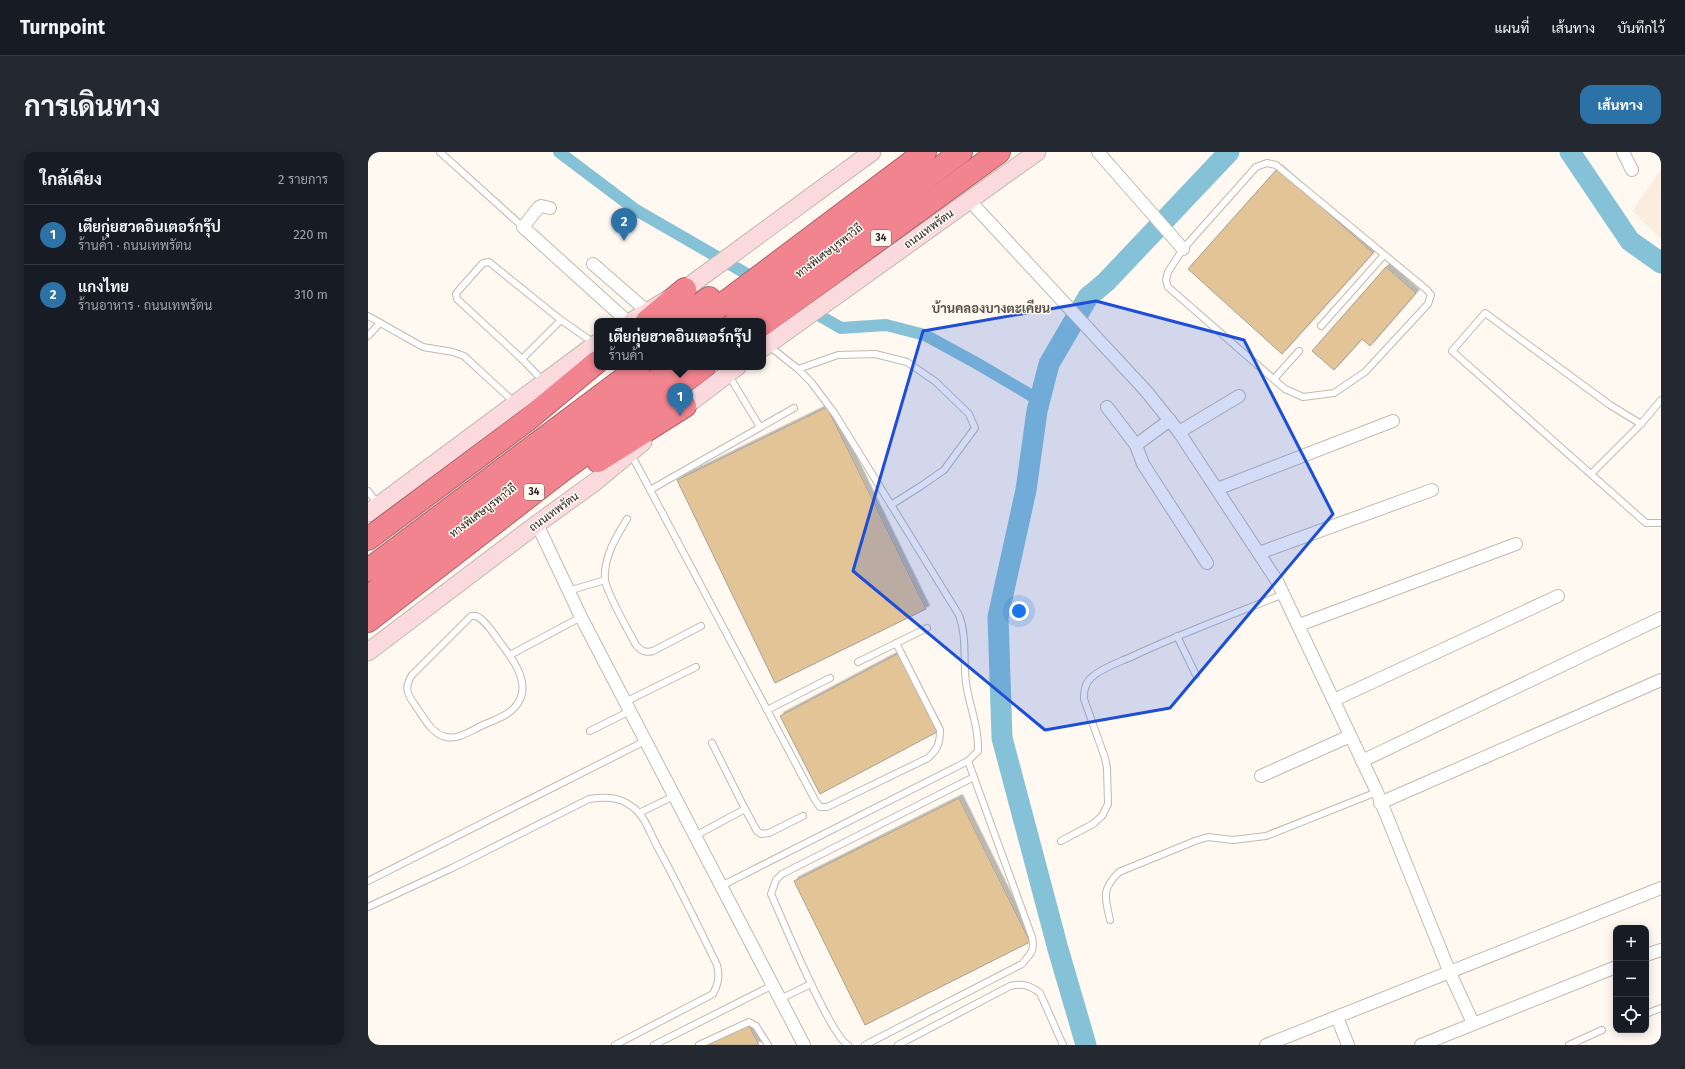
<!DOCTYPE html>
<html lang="th">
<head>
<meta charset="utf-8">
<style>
	body { margin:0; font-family:"Fira Sans",Sarabun,sans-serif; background:#242831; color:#f1f3f6 }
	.controls { position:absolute; right:12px; bottom:12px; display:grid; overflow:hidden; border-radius:8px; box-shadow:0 2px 10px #0003 }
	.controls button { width:36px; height:36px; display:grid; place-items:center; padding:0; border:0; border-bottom:1px solid #363941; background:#171b24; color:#f1f3f6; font:20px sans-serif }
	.you { position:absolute; left:651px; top:459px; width:14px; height:14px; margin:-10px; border:3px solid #fff; border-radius:50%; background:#1a73e8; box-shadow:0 0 0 6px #1a73e833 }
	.badge { display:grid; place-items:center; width:26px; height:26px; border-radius:50%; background:#2d72a7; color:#fff; font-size:13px; font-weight:700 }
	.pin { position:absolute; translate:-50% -33px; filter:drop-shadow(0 1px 2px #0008) }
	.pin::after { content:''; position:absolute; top:21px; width:14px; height:12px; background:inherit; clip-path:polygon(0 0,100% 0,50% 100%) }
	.popup { position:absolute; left:226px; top:166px; width:172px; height:52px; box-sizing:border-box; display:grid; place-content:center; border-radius:8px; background:#171b24; filter:drop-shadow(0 1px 3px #0005); font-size:13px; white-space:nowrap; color:#9ea1a6 }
	.popup b { font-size:15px; color:#f1f3f6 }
	.popup::after { content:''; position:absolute; left:50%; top:100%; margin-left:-8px; border:8px solid transparent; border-top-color:#171b24 }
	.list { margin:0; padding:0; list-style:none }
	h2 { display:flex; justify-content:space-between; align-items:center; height:52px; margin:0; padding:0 16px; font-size:17px }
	h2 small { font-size:13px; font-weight:400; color:#9ea1a6 }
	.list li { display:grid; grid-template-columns:26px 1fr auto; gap:12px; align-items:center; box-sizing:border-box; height:60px; padding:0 16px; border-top:1px solid #363941 }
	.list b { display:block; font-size:15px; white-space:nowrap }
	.list p { margin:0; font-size:13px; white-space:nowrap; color:#9ea1a6 }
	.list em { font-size:13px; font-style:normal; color:#9ea1a6 }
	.icon { flex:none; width:22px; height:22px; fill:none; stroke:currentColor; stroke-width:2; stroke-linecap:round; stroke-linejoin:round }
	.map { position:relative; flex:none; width:1293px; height:893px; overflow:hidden; border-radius:12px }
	header { display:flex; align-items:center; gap:24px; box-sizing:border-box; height:56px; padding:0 20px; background:#171b24; border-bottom:1px solid #363941 }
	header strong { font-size:19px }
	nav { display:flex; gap:22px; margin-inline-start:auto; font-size:14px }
	.intro { display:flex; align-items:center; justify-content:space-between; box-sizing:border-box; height:96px; padding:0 24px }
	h1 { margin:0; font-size:28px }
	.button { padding:10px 18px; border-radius:12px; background:#2d72a7; color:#fff; font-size:14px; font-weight:700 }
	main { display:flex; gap:24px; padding:0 24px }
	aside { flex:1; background:#171b24; border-radius:12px; box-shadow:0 2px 10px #0003 }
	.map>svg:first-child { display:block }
	.built { fill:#faedde }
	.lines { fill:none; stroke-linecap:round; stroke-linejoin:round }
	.canal { stroke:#86c2d7; stroke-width:12 }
	.river { stroke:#86c2d7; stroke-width:21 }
	.building { fill:#e3c497; stroke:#a7a198; filter:url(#shadow) }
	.lane-casing { stroke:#c1bab1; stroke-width:8 }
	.street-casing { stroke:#c1bab1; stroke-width:14 }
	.secondary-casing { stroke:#c1bab1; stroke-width:19 }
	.highway-casing { stroke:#ab6369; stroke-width:24 }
	.lane { stroke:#fff; stroke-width:6 }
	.street { stroke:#fff; stroke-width:12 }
	.secondary { stroke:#fbdadd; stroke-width:17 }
	.highway { stroke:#f1848f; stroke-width:22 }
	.marked { fill:#1d4ed8; fill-opacity:0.2; stroke:#1d4ed8; stroke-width:3; stroke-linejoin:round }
	.labels { text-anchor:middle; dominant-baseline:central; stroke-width:3; stroke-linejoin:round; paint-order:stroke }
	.shield { fill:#fff9f1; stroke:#696560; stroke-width:1 }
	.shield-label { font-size:10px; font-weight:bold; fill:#292622 }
	.street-label { font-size:11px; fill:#292622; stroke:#fff9f1 }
	.quarter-label { font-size:13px; font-weight:bold; fill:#58524a; stroke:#fff9f1 }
</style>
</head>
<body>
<header>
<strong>Turnpoint</strong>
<nav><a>แผนที่</a><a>เส้นทาง</a><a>บันทึกไว้</a></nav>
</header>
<div class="intro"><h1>การเดินทาง</h1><a class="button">เส้นทาง</a></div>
<main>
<aside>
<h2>ใกล้เคียง<small>2 รายการ</small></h2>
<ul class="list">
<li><span class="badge">1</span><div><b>เตียกุ่ยฮวดอินเตอร์กรุ๊ป</b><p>ร้านค้า · ถนนเทพรัตน</p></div><em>220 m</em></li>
<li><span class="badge">2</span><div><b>แกงไทย</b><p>ร้านอาหาร · ถนนเทพรัตน</p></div><em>310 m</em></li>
</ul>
</aside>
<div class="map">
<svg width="1293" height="893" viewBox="0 0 1293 893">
	<defs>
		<filter id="shadow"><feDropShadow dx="3.5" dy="-3.5" stdDeviation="0" flood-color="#0004"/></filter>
	</defs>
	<rect width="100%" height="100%" fill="#fff9f1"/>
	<polygon class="built" points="1293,18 1293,87 1264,59"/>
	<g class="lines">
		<g class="canal">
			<polyline points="191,0 268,58 391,129"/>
			<polyline points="440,157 473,176 518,173 557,183 610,212 671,248"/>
		</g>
		<g class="river">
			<polyline points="1202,0 1262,89 1293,111"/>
			<polyline points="718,893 690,797 634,586 630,465 658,338 669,259 681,212 720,145 738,130 861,0"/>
		</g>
	</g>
	<g class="building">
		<polygon points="910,16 1005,101 914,202 820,117"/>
		<polygon points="1018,115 1048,141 1002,194 994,187 966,218 944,199"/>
		<polygon points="459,255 558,457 407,531 309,328"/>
		<polygon points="531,501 571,579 452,642 412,564"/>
		<polygon points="591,646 662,790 497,873 426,729"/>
		<polygon points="380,872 391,893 339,893"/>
	</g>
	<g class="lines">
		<g class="lane-casing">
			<g id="lane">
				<polyline points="72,0 155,75"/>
				<polygon points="899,11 908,13 1059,138 1063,143 1060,152 997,220 966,241 935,245 917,237 800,135 798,128 800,120 815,97 888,15"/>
				<polyline points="0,164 55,195 85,200 96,204 146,250"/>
				<polyline points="953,174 1016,103"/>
				<polyline points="0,184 12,171"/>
				<polyline points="154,207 89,147 88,142 91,138 115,111 121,110 193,168"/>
				<polyline points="430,217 470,203 507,202 539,210 568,230 601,262 607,276 576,318 553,334 523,353"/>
				<polyline points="360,222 392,275"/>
				<polyline points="906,227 931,199"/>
				<polyline points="175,229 154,207 193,168 226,191"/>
				<polyline points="1273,272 1242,253 1117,161 1084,199 1278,371 1293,371"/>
				<path d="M263 302 447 648 452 655H459L560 606C570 597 572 591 572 578L528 491"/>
				<polyline points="1223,322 1273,272 1293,248"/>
				<polyline points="282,338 426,256"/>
				<polyline points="0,339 10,352"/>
				<path d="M259 367C248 385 235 406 237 428 239 442 260 478 268 493 273 499 277 501 285 499L333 474"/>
				<polyline points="200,439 237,428"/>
				<path d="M103 464H108C119 469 126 483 134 493 147 510 165 535 147 555 139 565 123 569 113 574 102 579 90 588 78 585 65 583 56 566 49 556 40 543 35 537 44 523Z"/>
				<polyline points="809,484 828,523"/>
				<polyline points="142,503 213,465"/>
				<polyline points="490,510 559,476"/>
				<polyline points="257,550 328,515"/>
				<polyline points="399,558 462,526"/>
				<polyline points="222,579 262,559"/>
				<polyline points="377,657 389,679 393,682 401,681 435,664"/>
				<polyline points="271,661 306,644"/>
				<polyline points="327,684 377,657 344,591"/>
				<path d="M693 689 725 672 734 664 740 652 739 616 737 606 716 547C716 538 717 531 724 525 735 515 752 510 765 504 814 481 866 462 916 442"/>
				<polyline points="0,729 277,589"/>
				<path d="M353 734 600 609 610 599C611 578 603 558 599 537 594 512 600 487 591 463L467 262 443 230 430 217 401 194"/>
				<path d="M0 755 84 716 221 647C240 644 257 645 271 661 279 670 284 685 290 696 311 734 330 774 349 813 352 825 350 832 345 842L247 893"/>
				<path d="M742 768C737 745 733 738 751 720L827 689 840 685 865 688 898 684 1009 640"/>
				<polyline points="412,847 443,832"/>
				<polyline points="1278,862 1293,856"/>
				<polyline points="286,893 405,833"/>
				<polyline points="331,893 381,870 388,874 400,893"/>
				<path d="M480 893C462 884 414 766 403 742L408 728 414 722 606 625"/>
				<path d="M497 893 654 812C663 801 667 799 664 785L600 609"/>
				<path d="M530 893 642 834C655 831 661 833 672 841L695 893"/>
				<polyline points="1201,893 1234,878"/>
			</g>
		</g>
		<g class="street-casing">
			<g id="street">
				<polyline points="730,0 815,97"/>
				<polyline points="1255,0 1264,18"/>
				<polyline points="601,48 778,239 811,280 909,429 1009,640 1082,821 1105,871"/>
				<polyline points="182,56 173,54 171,55 155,75 259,169"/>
				<polyline points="225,112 280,160"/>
				<polyline points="739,255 768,293"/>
				<polyline points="802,268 768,293 775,312 839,411"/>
				<polyline points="811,280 871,244"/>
				<polyline points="849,337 1025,269"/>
				<polyline points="169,372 213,465 436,893"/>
				<polyline points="891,401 1064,338"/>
				<polyline points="931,473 1148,392"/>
				<polyline points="966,548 1190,444"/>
				<polyline points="994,609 1293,466"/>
				<polyline points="893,624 982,584"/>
				<polyline points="1012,651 1293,528"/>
				<polyline points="1278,803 1293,798"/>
				<polyline points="969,865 980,893"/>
				<polyline points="898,893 1293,736"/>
				<polyline points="1053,893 1248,815"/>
			</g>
		</g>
		<g class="secondary-casing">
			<g id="secondary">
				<polyline points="264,169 317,137 504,0"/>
				<polyline points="395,196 669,0"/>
				<polyline points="307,262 369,215"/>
				<polyline points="0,361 229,191"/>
				<polyline points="0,500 169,372 227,330 275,290"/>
			</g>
		</g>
		<g class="highway-casing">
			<g id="highway">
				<polyline points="279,169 317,137"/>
				<polyline points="310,169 341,146"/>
				<polyline points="332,169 557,0"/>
				<polyline points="368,169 593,0"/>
				<polyline points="395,172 631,0"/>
				<polyline points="230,309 317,254"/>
				<polyline points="0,387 158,269 229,210"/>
				<polyline points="0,418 271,215"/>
				<polyline points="0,445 306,215"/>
				<polyline points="0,469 195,318 336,215"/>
			</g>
		</g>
		<use href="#lane" class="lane"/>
		<use href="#street" class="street"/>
		<use href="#secondary" class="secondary"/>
		<use href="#highway" class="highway"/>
	</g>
	<path class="marked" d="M728 149 876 188 965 362 802 556 677 578 485 419 555 179Z"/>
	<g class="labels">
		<g class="shield">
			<rect x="503" y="78" width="20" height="16" rx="3"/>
			<rect x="156" y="332" width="20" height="16" rx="3"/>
		</g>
		<g class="shield-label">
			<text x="513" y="86">34</text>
			<text x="166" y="340">34</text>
		</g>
		<g class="street-label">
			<text transform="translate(561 77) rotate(-36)">ถนนเทพรัตน</text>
			<text transform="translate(461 99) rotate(-37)">ทางพิเศษบูรพาวิถี</text>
			<text transform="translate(115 359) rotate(-37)">ทางพิเศษบูรพาวิถี</text>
			<text transform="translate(186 360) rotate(-36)">ถนนเทพรัตน</text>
		</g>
		<g class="quarter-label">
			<text x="623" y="156">บ้านคลองบางตะเคียน</text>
		</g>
	</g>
</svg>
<div class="controls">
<button>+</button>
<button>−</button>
<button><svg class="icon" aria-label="locate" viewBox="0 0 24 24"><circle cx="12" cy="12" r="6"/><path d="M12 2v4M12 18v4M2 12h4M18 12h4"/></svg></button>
</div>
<div class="you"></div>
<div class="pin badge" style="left:312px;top:264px">1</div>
<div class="popup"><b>เตียกุ่ยฮวดอินเตอร์กรุ๊ป</b>ร้านค้า</div>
<div class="pin badge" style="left:256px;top:89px">2</div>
</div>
</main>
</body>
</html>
